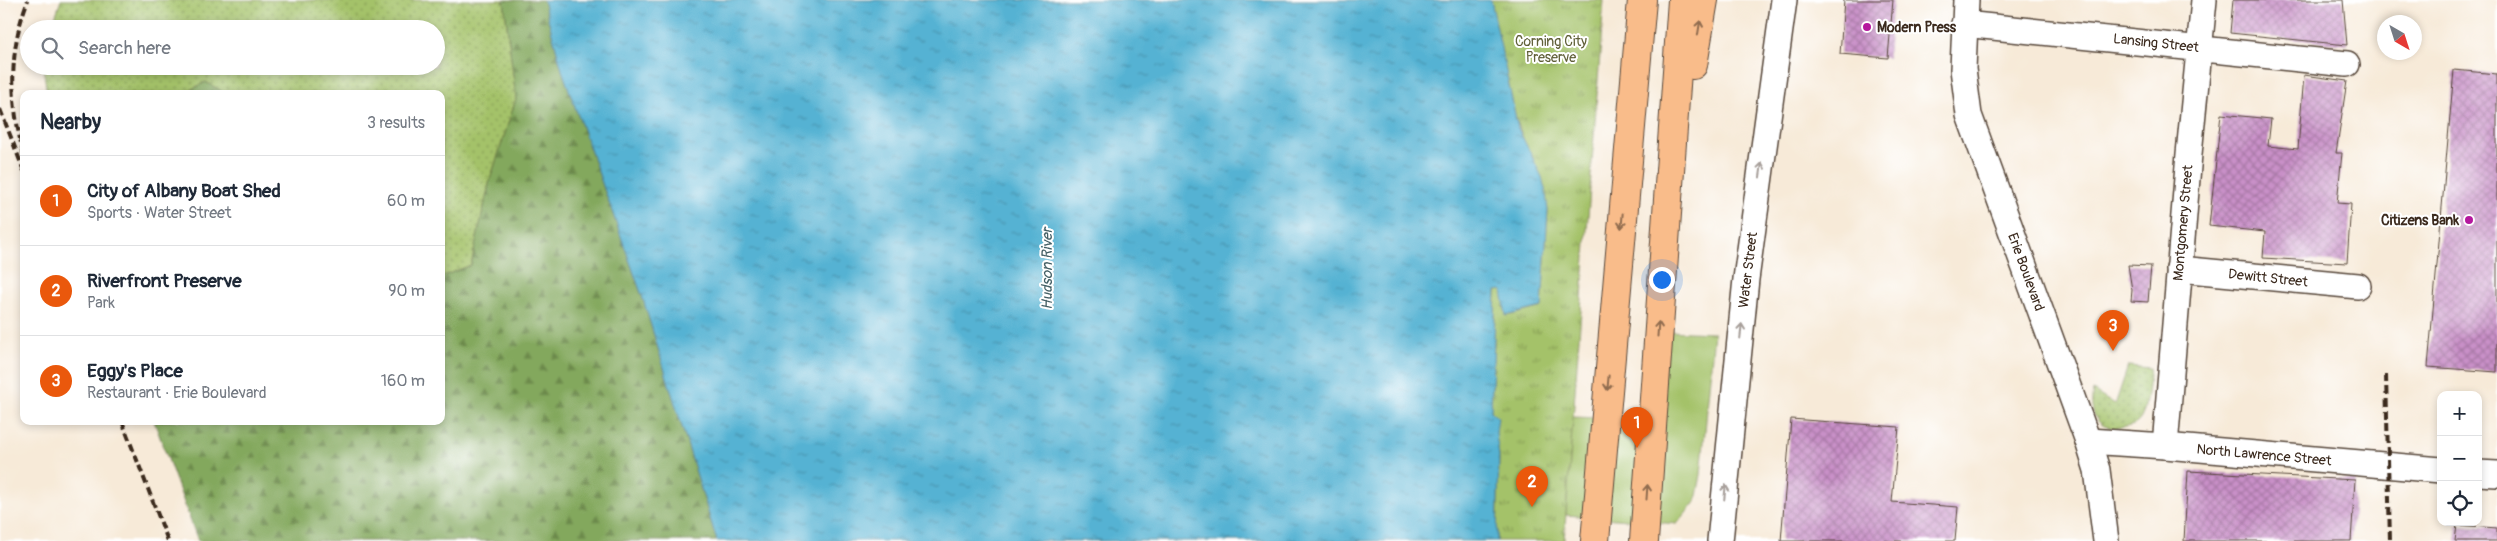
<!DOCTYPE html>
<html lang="en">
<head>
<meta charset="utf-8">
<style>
	body { margin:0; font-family:Pangolin,sans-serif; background:#f2f2f3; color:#1f2937 }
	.controls { position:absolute; right:15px; bottom:15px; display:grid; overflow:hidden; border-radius:10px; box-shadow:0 2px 8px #0003 }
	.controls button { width:45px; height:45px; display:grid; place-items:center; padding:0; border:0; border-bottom:1px solid #e0e1e3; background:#fff; color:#1f2937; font:25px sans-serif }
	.compass { position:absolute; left:2377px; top:15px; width:45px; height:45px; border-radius:50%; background:#fff; box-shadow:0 2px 8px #0003; rotate:141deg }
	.you { position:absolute; left:1661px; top:279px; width:18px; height:18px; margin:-12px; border:4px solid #fff; border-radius:50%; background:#1a73e8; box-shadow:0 0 0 8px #1a73e833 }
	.badge { display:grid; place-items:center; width:32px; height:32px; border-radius:50%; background:#ea580c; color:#fff; font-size:16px; font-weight:700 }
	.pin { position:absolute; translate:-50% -41px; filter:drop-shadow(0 1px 2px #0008) }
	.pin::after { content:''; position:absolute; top:26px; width:18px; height:15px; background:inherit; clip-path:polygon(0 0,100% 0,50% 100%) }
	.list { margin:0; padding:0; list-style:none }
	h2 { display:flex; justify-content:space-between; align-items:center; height:65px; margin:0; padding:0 20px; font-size:21px }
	h2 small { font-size:16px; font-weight:400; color:#747a83 }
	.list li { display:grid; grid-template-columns:32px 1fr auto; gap:15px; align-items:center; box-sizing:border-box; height:90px; padding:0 20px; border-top:1px solid #e0e1e3 }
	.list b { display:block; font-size:19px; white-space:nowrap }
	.list p { margin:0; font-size:16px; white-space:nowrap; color:#747a83 }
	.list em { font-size:16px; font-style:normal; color:#747a83 }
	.icon { flex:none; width:28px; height:28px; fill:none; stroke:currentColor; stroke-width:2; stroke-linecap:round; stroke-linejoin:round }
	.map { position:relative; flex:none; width:2497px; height:541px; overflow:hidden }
	.search { position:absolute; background:#fff; box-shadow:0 2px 8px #0003; left:20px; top:20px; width:425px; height:55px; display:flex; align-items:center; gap:12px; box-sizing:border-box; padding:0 18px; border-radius:28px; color:#747a83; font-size:19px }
	.panel { position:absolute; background:#fff; box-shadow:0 2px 8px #0003; left:20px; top:90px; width:425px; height:335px; border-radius:10px }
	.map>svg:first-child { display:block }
	.grass { fill:url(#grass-dots); stroke:#707644 }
	.forest { fill:url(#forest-firs); stroke:#5f693e }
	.park { fill:url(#park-tufts); stroke:#707644 }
	.pitch { fill:#a4c269; stroke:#707644 }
	.water { fill:url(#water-ripples); stroke:#486e78 }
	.building { fill:url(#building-cross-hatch) }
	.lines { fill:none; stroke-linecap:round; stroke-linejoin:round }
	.minor-casing { stroke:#57473a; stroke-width:28 }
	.highway-casing { stroke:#57473a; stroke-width:30 }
	.minor { stroke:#fff; stroke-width:25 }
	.highway { stroke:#f9bc8a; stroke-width:28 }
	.rail { stroke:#3b2a1e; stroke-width:4; stroke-dasharray:8 4; stroke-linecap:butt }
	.oneway { stroke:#906c4f }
	.oneway2 { stroke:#a79f9a }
	.poi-dot { fill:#b5179e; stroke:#fff; stroke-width:2 }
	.labels { text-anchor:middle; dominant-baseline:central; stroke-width:4; stroke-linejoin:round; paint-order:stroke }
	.poi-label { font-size:14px; font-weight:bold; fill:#3b2a1e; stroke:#fff; text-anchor:start }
	.park-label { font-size:14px; fill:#605f38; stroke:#fff }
	.street-label { font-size:14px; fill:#3b2a1e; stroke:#fff }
	.water-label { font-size:15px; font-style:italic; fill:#456066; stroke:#fff }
</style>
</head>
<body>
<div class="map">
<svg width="2497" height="541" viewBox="0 0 2497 541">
	<defs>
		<pattern id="grass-dots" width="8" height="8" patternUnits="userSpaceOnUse" patternTransform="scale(1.25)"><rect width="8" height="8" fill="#a4c269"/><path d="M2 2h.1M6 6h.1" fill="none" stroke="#879e56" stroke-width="1.8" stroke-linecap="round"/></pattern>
		<pattern id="forest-firs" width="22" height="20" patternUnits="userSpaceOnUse" patternTransform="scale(1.25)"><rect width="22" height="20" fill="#83a85d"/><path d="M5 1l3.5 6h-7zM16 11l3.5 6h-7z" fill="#6c894c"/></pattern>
		<pattern id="park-tufts" width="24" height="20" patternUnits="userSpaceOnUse" patternTransform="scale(1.25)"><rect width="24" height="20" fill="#a4c269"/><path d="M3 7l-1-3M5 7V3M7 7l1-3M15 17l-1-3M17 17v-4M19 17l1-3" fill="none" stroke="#879e56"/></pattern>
		<pattern id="water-ripples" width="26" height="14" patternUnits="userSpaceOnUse" patternTransform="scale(1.25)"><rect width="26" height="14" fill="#55b2d3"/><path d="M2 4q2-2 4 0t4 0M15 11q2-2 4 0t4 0" fill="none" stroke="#4891ab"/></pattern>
		<pattern id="building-cross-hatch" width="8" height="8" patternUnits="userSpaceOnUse" patternTransform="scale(1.25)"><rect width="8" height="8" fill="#c990c8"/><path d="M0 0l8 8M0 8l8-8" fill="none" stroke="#a476a2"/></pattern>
	</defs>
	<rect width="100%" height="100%" fill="#fff"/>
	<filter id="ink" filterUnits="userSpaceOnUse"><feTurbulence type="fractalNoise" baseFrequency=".02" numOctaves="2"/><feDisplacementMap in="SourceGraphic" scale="10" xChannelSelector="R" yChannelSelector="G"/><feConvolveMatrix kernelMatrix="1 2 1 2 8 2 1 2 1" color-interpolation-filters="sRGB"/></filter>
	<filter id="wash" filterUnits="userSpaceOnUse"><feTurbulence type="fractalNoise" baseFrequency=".0096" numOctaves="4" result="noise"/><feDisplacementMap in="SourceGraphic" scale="20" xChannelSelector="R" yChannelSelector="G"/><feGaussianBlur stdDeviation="1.12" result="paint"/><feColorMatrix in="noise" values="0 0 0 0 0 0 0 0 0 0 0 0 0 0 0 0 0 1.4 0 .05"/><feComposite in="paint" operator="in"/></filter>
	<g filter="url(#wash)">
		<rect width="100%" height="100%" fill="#f7ead8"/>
		<g class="grass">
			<polygon points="61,0 504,0 516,99 490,180 471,265 441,277 441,94 226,94 206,82 182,94 47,94 43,66 436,66 436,29 51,29"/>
			<path d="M2128 366 2150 368C2148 381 2147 408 2141 418 2137 425 2132 426 2125 427 2098 433 2088 414 2093 391L2115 405Z"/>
		</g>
		<g class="forest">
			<polygon points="504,0 543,0 562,70 642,296 717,541 198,541 154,421 441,421 441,277 471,265 490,180 516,99"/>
			<polygon points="206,82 226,94 182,94"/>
		</g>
		<polygon class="park" points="1491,0 1604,0 1564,541 1497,541 1499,456 1491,411 1496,290 1502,289 1507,316 1542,307 1548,210 1511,104"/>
		<polygon class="pitch" points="1666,331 1714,333 1701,475 1696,501 1677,524 1566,515 1573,417 1660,420"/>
		<polygon class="water" points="543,0 1491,0 1518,128 1542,177 1546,193 1548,210 1542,307 1506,316 1502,290 1496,291 1491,411 1498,417 1496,433 1499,456 1497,541 717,541 642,296 562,70"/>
		<g id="blocks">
			<g class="building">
				<polygon points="1844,0 1893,0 1888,58 1840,54"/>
				<polygon points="2233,0 2343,0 2347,45 2230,33"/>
				<polygon points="2454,70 2497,74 2497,372 2428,367"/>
				<polygon points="2304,75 2347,81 2336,153 2342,153 2337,203 2351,204 2347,263 2263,258 2265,232 2209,226 2221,114 2271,119 2268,146 2298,149"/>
				<polygon points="2128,265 2151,266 2148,302 2131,301 2132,290"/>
				<polygon points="1791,419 1899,427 1892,502 1958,507 1955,541 1781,541"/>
				<polygon points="2188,471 2355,480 2351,541 2184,541"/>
				<polygon points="2457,525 2497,528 2497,541 2455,541"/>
			</g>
		</g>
	</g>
	<g filter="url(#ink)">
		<use href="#blocks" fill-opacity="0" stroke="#57473a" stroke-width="1"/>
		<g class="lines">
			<g class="minor-casing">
				<g id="minor">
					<polyline points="1966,0 1963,69 1969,115 2088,441 2097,470 2106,541"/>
					<polyline points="1964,24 2347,64"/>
					<polyline points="2179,269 2358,286"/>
					<polyline points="2088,441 2165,446 2441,470"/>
					<polyline points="2165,446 2189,154 2204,0"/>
					<polyline points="2478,473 2497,474"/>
					<polyline points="1720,541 1746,279 1784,0"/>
				</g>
			</g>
			<g class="highway-casing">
				<g id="highway">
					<polyline points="1693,65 1704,0"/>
					<polyline points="1595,541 1642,0"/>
					<polyline points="1644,541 1682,0"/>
				</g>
			</g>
			<use href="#minor" class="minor"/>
			<use href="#highway" class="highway"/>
			<g class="rail">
				<polyline points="0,109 24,171"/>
				<path d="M24 155C10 104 8 50 28 0"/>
				<polyline points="2386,375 2390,541"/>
				<polyline points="122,421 168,541"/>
			</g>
		</g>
		<defs><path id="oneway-shaft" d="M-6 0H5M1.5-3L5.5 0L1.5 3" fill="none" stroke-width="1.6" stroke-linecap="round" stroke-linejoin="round" transform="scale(1.25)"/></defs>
		<g class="oneway">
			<use href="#oneway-shaft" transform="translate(1699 28) rotate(-81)"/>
			<use href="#oneway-shaft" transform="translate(1622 221) rotate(95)"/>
			<use href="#oneway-shaft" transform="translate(1658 329) rotate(-86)"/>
			<use href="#oneway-shaft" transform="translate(1608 383) rotate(95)"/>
			<use href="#oneway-shaft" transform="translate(1647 492) rotate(-86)"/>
		</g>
		<g class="oneway2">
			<use href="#oneway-shaft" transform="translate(1761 170) rotate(-82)"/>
			<use href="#oneway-shaft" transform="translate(1741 331) rotate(-84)"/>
			<use href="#oneway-shaft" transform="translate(1725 492) rotate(-84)"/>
		</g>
	</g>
	<g class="poi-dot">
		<circle cx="1867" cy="27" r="5"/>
		<circle cx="2469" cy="220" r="5"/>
	</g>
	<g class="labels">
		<g class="poi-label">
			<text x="1877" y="27">Modern Press</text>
			<text x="2459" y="220" text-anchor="end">Citizens Bank</text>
		</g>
		<g class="park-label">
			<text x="1551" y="41">Corning City<tspan x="1551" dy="16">Preserve</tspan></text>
		</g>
		<g class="street-label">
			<text transform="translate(2156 43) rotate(6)">Lansing Street</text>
			<text transform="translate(2183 223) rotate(-85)">Montgomery Street</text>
			<text transform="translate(1748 270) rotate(-83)">Water Street</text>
			<text transform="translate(2026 272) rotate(70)">Erie Boulevard</text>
			<text transform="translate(2268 278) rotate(6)">Dewitt Street</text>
			<text transform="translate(2264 455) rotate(5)">North Lawrence Street</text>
		</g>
		<g class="water-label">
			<text transform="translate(1047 269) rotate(-90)">Hudson River</text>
		</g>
	</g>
</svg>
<div class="controls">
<button>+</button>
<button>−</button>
<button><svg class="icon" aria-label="locate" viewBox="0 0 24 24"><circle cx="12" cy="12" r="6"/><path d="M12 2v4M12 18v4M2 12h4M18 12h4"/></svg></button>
</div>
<svg class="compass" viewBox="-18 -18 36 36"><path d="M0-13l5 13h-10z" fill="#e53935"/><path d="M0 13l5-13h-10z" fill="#747a83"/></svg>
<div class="you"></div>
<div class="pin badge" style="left:1637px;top:448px">1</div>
<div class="pin badge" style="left:1532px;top:507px">2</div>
<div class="pin badge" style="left:2113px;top:351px">3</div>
<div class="search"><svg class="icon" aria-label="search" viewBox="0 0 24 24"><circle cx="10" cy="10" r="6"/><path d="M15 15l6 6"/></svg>Search here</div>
<section class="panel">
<h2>Nearby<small>3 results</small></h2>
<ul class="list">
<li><span class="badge">1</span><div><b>City of Albany Boat Shed</b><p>Sports · Water Street</p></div><em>60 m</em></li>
<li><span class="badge">2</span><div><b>Riverfront Preserve</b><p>Park</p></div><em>90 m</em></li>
<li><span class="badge">3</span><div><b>Eggy's Place</b><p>Restaurant · Erie Boulevard</p></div><em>160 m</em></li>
</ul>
</section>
</div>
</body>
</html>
